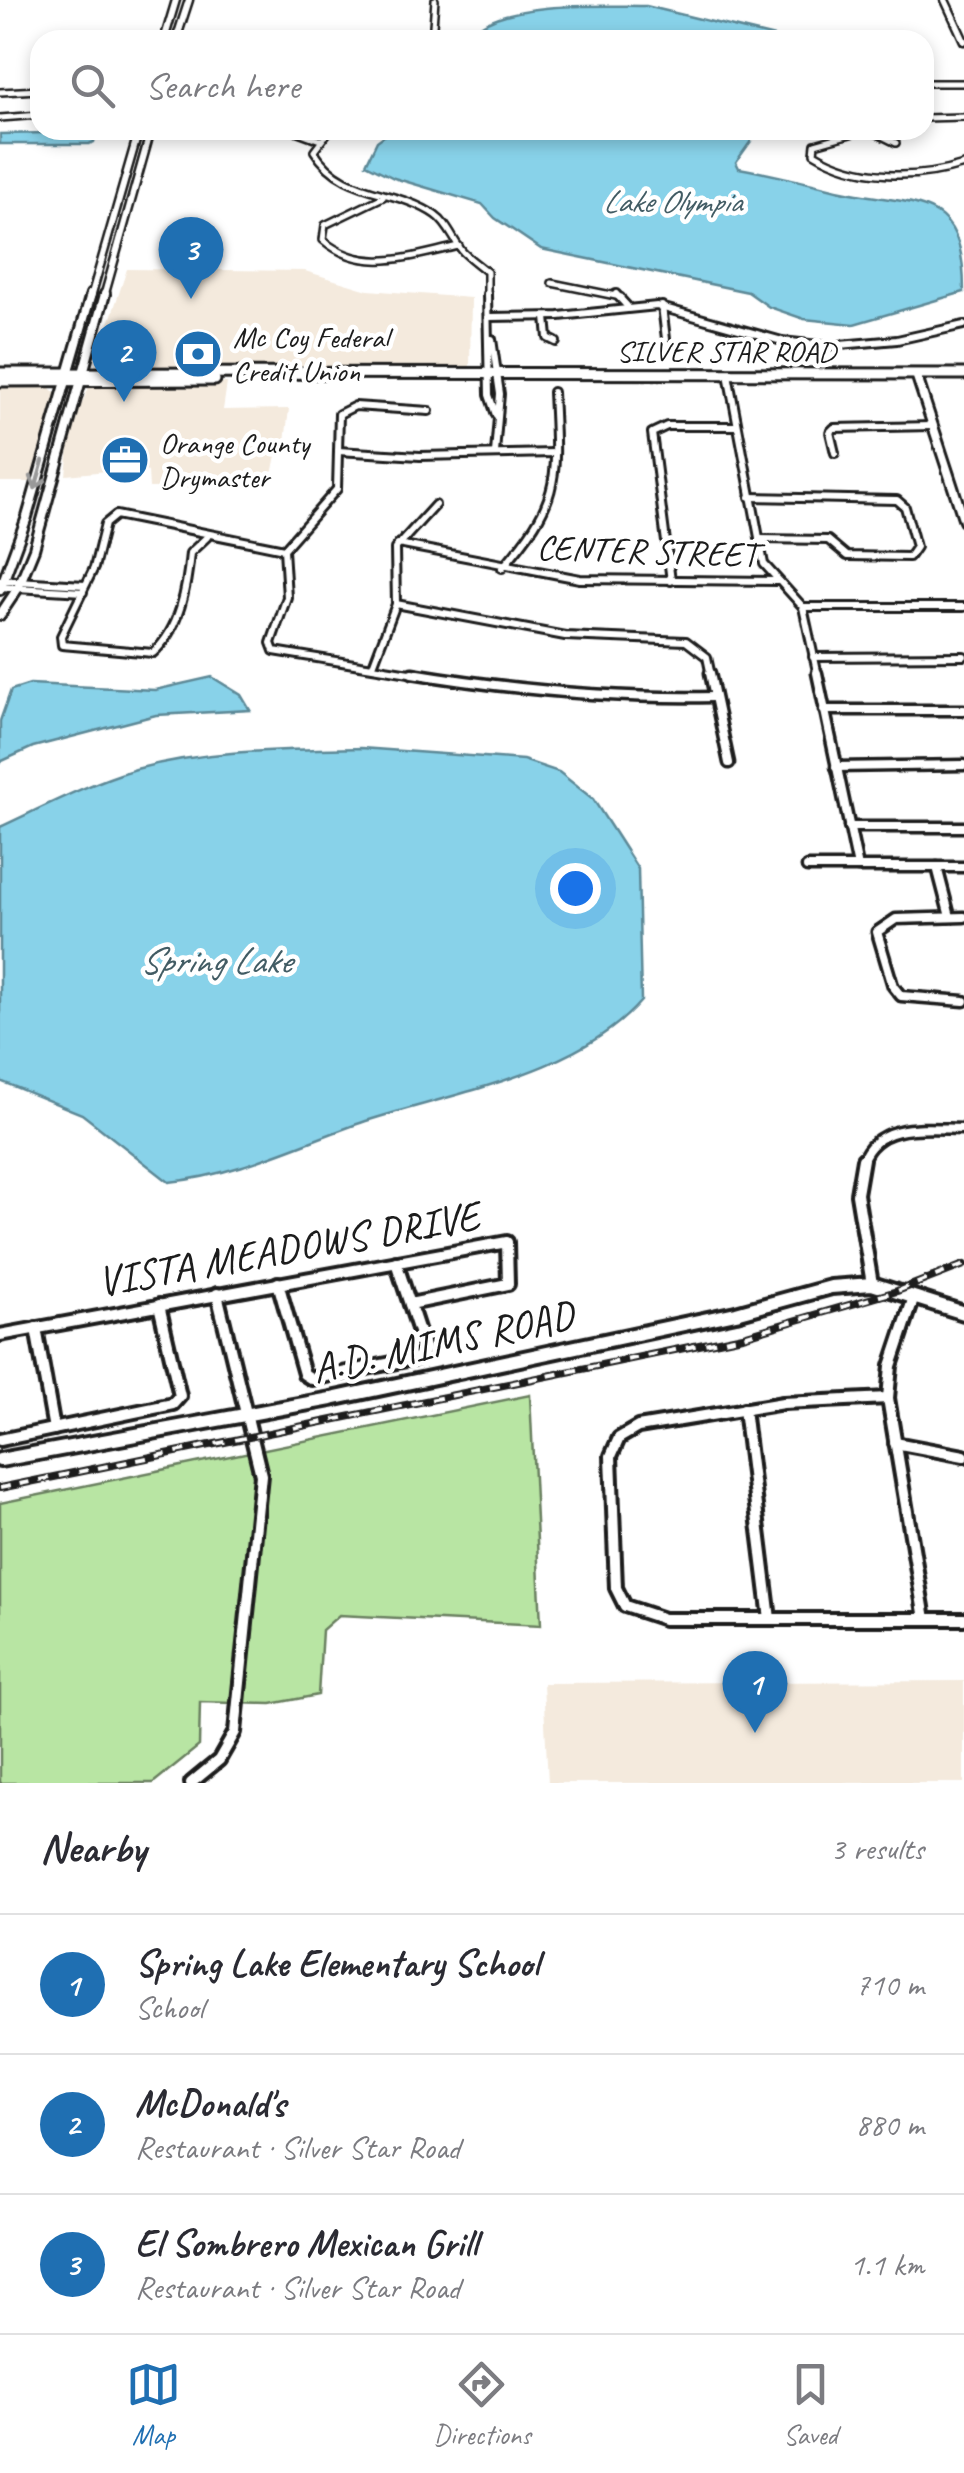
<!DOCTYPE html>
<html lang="en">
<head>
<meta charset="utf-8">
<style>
	body { margin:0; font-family:Caveat,sans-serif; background:#f7f7f7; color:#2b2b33 }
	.you { position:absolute; left:575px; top:888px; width:35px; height:35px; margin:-25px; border:8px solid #fff; border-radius:50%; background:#1a73e8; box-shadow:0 0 0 15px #1a73e833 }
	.badge { display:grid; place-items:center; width:65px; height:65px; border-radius:50%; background:#1f6fb2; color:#fff; font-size:32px; font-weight:700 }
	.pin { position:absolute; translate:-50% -82px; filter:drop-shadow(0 2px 5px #0008) }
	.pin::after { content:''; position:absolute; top:52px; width:35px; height:30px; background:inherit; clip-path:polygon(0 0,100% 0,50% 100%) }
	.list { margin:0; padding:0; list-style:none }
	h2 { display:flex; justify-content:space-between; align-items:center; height:130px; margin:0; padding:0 40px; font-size:42px }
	h2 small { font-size:32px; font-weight:400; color:#7c7c81 }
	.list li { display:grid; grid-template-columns:65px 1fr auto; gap:30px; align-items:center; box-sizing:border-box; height:140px; padding:0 40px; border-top:2px solid #e1e1e2 }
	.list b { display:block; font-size:38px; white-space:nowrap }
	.list p { margin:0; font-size:32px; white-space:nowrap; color:#7c7c81 }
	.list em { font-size:32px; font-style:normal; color:#7c7c81 }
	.icon { flex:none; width:55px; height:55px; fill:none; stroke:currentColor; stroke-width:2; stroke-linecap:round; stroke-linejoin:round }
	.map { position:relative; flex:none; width:964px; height:1783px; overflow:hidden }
	.search { position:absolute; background:#fff; box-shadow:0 5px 15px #0003; left:30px; right:30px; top:30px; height:110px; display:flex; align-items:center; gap:25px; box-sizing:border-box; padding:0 35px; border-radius:30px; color:#7c7c81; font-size:38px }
	.sheet { height:550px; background:#fff }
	nav { display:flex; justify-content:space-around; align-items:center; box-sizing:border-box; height:140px; border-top:2px solid #e1e1e2; background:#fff; font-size:28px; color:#7c7c81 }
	nav a { display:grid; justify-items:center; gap:5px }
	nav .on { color:#1f6fb2 }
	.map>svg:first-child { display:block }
	.built { fill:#f4eadd }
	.green { fill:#b8e5a3; stroke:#6a8060; stroke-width:2.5 }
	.water { fill:#88d2e9; stroke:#5d8997; stroke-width:2.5 }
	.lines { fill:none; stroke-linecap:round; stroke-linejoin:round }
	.minor-far3-casing { stroke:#1c1c1c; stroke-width:10 }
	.minor-far2-casing { stroke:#1c1c1c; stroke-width:12 }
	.minor-far1-casing { stroke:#1c1c1c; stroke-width:15 }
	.minor-casing { stroke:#1c1c1c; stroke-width:18 }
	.tertiary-far2-casing { stroke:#1c1c1c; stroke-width:11 }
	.tertiary-far1-casing { stroke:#1c1c1c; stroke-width:14 }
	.tertiary-casing { stroke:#1c1c1c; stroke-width:20 }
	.secondary-casing { stroke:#1c1c1c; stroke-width:15 }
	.minor-far3 { stroke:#fff; stroke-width:5 }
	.minor-far2 { stroke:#fff; stroke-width:6 }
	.minor-far1 { stroke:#fff; stroke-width:8 }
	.minor { stroke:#fff; stroke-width:10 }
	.tertiary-far2 { stroke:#fff; stroke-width:6 }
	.tertiary-far1 { stroke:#fff; stroke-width:8 }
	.tertiary { stroke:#fff; stroke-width:12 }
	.secondary { stroke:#fff; stroke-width:9 }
	.rail-casing { stroke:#1c1c1c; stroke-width:8 }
	.rail { stroke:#fff; stroke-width:4; stroke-dasharray:10; stroke-linecap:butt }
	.oneway { stroke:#999 }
	.labels { text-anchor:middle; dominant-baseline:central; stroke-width:9; stroke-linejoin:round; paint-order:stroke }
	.far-poi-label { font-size:30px; fill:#1c1c1c; stroke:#fff; text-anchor:start }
	.far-street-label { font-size:30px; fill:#1c1c1c; stroke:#fff }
	.far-water-label { font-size:32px; font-style:italic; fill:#425c64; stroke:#fff }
	.street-label { font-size:35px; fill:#1c1c1c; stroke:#fff }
	.water-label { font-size:38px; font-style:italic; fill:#425c64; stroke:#fff }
	.near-street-label { font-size:42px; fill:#1c1c1c; stroke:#fff }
</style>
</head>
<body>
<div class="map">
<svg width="964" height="1783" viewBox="0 0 964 1783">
	<rect width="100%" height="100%" fill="#fff"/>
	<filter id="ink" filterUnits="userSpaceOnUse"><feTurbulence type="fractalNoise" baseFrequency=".01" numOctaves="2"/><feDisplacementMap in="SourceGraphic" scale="20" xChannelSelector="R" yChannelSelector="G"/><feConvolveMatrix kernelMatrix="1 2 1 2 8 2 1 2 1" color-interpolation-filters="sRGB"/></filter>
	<g filter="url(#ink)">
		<g class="built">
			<polygon points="127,269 305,271 368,290 471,298 470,367 103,366 96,363"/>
			<polygon points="227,383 223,410 289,409 285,442 277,450 273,470 252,487 149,488 148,472 137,468 66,475 71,428 90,385"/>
			<polygon points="0,386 48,386 57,395 32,482 0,482"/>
			<polygon points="964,1681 964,1783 548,1783 543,1683"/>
		</g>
		<polygon class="green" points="530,1395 541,1625 339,1615 322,1630 318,1695 271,1704 200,1702 199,1746 153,1783 0,1783 0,1503"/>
		<g class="water">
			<path d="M646 6 787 40H481L479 27C515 1 602 6 646 6Z"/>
			<path d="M392 130H747L751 141 736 162 739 168C772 174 805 182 837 190 914 208 964 188 964 292L854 324 804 319 769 307 748 292 541 249 495 218 482 204 394 178 366 164 377 141Z"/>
			<polygon points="96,132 94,142 89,144 0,144 0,134"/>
			<polygon points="212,677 241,695 250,710 156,715 33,747 0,762 0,721 11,690 30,684 155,690"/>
			<path d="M361 748 523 760 559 772 593 799 638 869 641 1001C579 1073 453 1093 366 1121 301 1143 238 1175 169 1182L82 1114 0 1081V827C45 806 89 783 136 769 210 749 286 750 361 748Z"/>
		</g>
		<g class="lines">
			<g class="minor-far3-casing">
				<g id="minor-far3">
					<polyline points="433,26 435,0"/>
					<polyline points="924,83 964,83"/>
					<polyline points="0,92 40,90"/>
					<polyline points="0,118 40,115"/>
					<polyline points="924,118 964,117"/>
					<polyline points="293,130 320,140"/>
					<path d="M330 130 314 151C343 198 394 187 435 215 448 224 453 240 463 252 470 259 479 265 487 272V297"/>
					<path d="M865 130 815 144 814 153C858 180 916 180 964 165"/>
					<polyline points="870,130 896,143"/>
					<path d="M383 197 325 225 323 240C364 275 411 256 459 246"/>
					<polyline points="552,283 621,297"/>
				</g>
			</g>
			<g class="minor-far2-casing">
				<g id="minor-far2">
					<polyline points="487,294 489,395 496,415"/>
					<polyline points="616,294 627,306"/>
					<polyline points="662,306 666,339"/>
					<polyline points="490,317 559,316 657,306 782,341 828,346 897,340 964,325"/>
					<polyline points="546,317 548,338 556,342"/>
					<polyline points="492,339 500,394 495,453"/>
					<polyline points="728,374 764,564 803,607 818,676"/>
					<polyline points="338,451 420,456 555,453"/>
					<polyline points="835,453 830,432 834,428 933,426"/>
					<polyline points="750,497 897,500 905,507 916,547 909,557 847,556 828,540 759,539"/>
					<path d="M207 537 190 553C187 587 180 629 153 653L62 645 61 636 94 568 105 524 116 515 284 549"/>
					<polyline points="398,544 580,579 777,581"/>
					<path d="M502 568C562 499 557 479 553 392"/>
					<polyline points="0,580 85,585"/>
					<polyline points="671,581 652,433 667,426 737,426"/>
					<polyline points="0,587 83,592"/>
					<polyline points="396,604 565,636 686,641 707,657 711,676"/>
					<polyline points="803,607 964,607"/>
					<polyline points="813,657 964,656"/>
					<polyline points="373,665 396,604 395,549 435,505"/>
					<polyline points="428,676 274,651 271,643 287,597 284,549 337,489 339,414 355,406 429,411"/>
				</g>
			</g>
			<g class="minor-far1-casing">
				<g id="minor-far1">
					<path d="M412 673C514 690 610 699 713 697"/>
					<polyline points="710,673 729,763"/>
					<polyline points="817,673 858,867"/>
					<polyline points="824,710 964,710"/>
					<polyline points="836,767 964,765"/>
					<polyline points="849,827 964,827"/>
					<polyline points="807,867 964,867"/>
					<polyline points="937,867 950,917"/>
					<polyline points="964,917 896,919 877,932 893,986 901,996 964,1001"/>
					<path d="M862 1162C877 1120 929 1129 964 1129"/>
				</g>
			</g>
			<g class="minor-casing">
				<g id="minor">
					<polyline points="863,1159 857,1194 872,1284"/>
					<polyline points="278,1283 304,1374 312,1379 417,1358 425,1350 396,1262"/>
					<polyline points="914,1297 891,1366 888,1398 925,1619"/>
					<polyline points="36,1328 54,1429"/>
					<polyline points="0,1335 507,1242 508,1284 410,1304"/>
					<polyline points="888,1398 783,1403 638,1427 619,1438 611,1456 616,1588 625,1606 664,1619 964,1619"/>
					<polyline points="744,1409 770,1619"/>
					<polyline points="0,1440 173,1404 180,1396 159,1305"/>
					<polyline points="895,1443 964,1456"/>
					<polyline points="191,1783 219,1760 235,1732 261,1475 217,1294"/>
				</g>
			</g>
			<g class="tertiary-far2-casing">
				<g id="tertiary-far2">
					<polyline points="945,0 964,41"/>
					<polyline points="164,40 176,0"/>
					<polyline points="176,40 189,0"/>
					<polyline points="91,297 139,130"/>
					<polyline points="104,297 151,130"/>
				</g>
			</g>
			<g class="tertiary-far1-casing">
				<g id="tertiary-far1">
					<polyline points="916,374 964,521"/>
					<polyline points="0,590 27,517 91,294"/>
					<polyline points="0,615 18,588 34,549 105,294"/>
				</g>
			</g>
			<g class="tertiary-casing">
				<polyline id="tertiary" points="0,1460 331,1399 736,1313 831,1287 872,1284 964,1313"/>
			</g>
			<g class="secondary-casing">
				<g id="secondary">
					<polyline points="0,373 964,374"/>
					<polyline points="0,381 215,380"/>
				</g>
			</g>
			<use href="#minor-far3" class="minor-far3"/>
			<use href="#minor-far2" class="minor-far2"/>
			<use href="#minor-far1" class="minor-far1"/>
			<use href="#minor" class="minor"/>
			<use href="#tertiary-far2" class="tertiary-far2"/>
			<use href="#tertiary-far1" class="tertiary-far1"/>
			<use href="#tertiary" class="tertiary"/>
			<use href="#secondary" class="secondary"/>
			<g class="rail-casing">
				<polyline id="rail" points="0,1488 743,1336 897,1291 964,1265"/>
			</g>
			<use href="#rail" class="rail"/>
		</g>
		<defs><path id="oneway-shaft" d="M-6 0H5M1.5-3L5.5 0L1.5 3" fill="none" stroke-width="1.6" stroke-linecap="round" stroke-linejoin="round" transform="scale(2.5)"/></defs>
		<use class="oneway" href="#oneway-shaft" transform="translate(39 475) rotate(106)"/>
	</g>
	<defs>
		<g id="bank-disc" transform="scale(2.5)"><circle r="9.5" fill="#1f6fb2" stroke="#fff"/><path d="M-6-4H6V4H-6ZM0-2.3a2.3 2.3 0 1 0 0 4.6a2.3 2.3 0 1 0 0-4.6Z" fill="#fff"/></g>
		<g id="office-disc" transform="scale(2.5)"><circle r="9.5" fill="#1f6fb2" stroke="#fff"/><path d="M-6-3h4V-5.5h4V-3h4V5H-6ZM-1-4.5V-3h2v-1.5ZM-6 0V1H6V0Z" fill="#fff"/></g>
	</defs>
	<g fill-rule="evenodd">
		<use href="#bank-disc" x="198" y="354"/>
		<use href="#office-disc" x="125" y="460"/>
	</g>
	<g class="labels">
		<g class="far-poi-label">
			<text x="233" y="337">Mc Coy Federal<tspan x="233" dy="34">Credit Union</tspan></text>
			<text x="160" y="443">Orange County<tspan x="160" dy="34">Drymaster</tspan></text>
		</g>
		<g class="far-street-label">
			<text x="726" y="351">SILVER STAR ROAD</text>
		</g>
		<g class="far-water-label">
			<text x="672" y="201">Lake Olympia</text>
		</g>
		<g class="street-label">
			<text transform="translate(647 551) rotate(2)">CENTER STREET</text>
		</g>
		<g class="water-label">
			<text x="215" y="960">Spring Lake</text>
		</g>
		<g class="near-street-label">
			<text transform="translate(288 1249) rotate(-10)">VISTA MEADOWS DRIVE</text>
			<text transform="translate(443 1342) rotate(-12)">A.D. MIMS ROAD</text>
		</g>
	</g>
</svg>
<div class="you"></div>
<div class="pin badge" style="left:755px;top:1733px">1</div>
<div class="pin badge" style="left:124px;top:402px">2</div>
<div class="pin badge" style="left:191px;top:299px">3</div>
<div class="search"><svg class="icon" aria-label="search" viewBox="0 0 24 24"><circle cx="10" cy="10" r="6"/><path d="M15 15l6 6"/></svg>Search here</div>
</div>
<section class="sheet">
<h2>Nearby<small>3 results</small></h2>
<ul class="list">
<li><span class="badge">1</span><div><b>Spring Lake Elementary School</b><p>School</p></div><em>710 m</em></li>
<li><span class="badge">2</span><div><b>McDonald's</b><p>Restaurant · Silver Star Road</p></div><em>880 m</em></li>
<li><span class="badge">3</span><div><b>El Sombrero Mexican Grill</b><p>Restaurant · Silver Star Road</p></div><em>1.1 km</em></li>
</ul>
</section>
<nav>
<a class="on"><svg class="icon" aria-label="map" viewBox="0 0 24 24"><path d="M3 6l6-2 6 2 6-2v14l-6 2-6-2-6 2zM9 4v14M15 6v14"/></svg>Map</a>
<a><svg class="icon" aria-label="directions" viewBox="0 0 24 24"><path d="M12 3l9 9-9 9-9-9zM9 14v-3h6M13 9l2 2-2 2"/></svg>Directions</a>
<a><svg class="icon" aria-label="saved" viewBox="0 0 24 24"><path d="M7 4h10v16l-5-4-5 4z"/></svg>Saved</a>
</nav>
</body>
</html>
